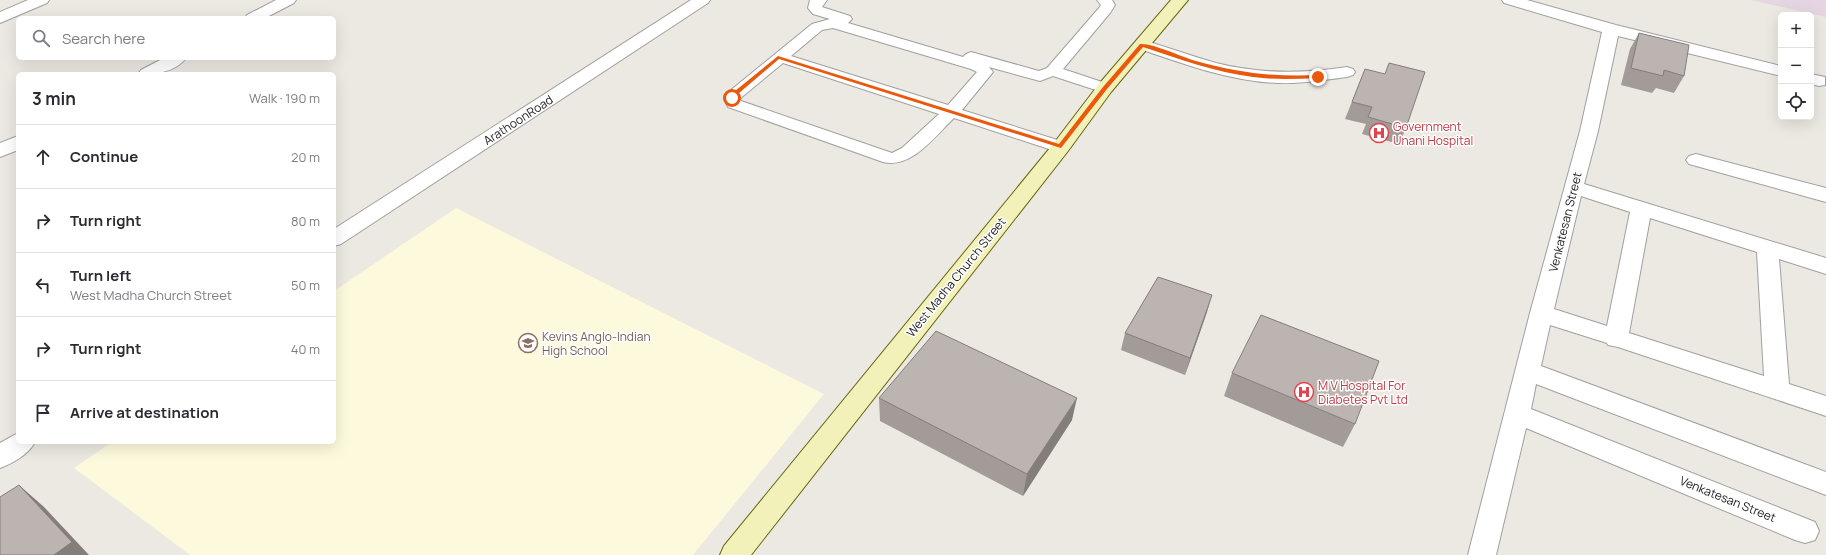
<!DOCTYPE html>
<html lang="en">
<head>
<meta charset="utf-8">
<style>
	body { margin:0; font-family:Manrope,sans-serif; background:#f7f7f7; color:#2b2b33 }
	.controls { position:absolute; right:12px; top:12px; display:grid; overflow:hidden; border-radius:6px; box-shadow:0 4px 16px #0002 }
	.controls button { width:36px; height:36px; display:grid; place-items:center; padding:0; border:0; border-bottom:1px solid #e1e1e2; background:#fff; color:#2b2b33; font:20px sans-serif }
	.stop { position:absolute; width:12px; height:12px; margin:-9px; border:3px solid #ea580c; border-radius:50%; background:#fff }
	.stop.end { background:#ea580c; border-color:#fff; box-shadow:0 1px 4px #0008 }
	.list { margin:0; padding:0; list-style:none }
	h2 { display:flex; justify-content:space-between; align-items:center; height:52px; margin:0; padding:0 16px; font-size:17px }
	h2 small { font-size:13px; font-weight:400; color:#7c7c81 }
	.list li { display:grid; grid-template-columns:26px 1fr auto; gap:12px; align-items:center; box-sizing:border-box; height:64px; padding:0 16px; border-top:1px solid #e1e1e2 }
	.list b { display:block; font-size:15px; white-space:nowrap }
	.list p { margin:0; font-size:13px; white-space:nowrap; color:#7c7c81 }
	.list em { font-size:13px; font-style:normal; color:#7c7c81 }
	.icon { flex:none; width:22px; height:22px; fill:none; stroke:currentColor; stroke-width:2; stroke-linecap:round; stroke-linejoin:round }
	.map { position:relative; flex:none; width:1826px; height:555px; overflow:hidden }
	.search { position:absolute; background:#fff; box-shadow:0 4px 16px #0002; left:16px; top:16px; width:320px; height:44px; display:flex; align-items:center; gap:10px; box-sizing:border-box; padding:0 14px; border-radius:6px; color:#7c7c81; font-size:15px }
	.panel { position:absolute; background:#fff; box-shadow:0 4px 16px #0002; left:16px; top:72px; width:320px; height:372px; border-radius:6px }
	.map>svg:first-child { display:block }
	.industrial { fill:#e5d5e3 }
	.education { fill:#fcf9dc }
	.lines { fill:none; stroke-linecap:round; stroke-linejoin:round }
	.lane-casing { stroke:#a0a0a0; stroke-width:2 }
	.street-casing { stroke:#a0a0a0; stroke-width:2 }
	.secondary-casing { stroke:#65680e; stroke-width:2 }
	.lane { fill:#fff; fill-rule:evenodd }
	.street { fill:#fff; fill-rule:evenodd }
	.secondary { fill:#f3f1ba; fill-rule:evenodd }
	.wall { fill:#a29b97 }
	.shaded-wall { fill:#847e7b }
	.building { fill:#bcb4b0; stroke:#847e7b }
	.route { fill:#ea580c }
	.labels { text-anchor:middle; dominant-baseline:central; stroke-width:3; stroke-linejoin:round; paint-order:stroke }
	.street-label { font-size:12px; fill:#1c1c1c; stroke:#fff }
	.health-label { font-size:12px; fill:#be3a42; stroke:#fff; text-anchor:start }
	.education-label { font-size:12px; fill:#785e54; stroke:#fff; text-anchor:start }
</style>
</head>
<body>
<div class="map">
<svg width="1826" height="555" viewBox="0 0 1826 555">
	<rect width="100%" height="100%" fill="#ece8e2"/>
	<polygon class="industrial" points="1751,0 1826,0 1826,17"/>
	<polygon class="education" points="456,208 824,394 693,555 190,555 74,468 112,442 334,442 334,291"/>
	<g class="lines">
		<g class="lane-casing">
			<g id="lane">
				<path d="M810 0H827L822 7 850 16 852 19 848 23 963 57 966 54 971 52 1039 71 1047 68 1099 8 1101 5 1097 0H1112L1115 5 1110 13 1063 69 1111 85 1113 88 1111 91 1105 93 1053 76 1040 81 989 67 993 72 962 110 1067 143 1070 147 1067 151 1061 152 1055 151 954 118C935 136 912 169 883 162L728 107 724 98 731 90 812 24 830 19 813 14 808 8ZM833 28 971 69 977 72 948 105 791 56 822 30ZM783 63 939 114 902 148 892 153 741 101 740 99 743 96Z"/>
				<path d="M1142 40C1167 47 1191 56 1216 63 1260 74 1302 74 1347 67L1353 69 1355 72 1353 75 1347 77C1324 80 1300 84 1277 83 1229 81 1181 63 1137 48L1134 45 1137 42Z"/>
			</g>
		</g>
		<g class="street-casing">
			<g id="street">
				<polygon points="28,0 49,0 47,3 0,23 0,12"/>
				<polygon points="276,0 296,0 294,3 265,18 245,18 247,15"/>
				<polygon points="691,0 710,0 708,3 341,244 334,246 334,229"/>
				<path d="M1502 0H1527L1616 25 1781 66V76L1618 36 1598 131 1584 184 1826 258V274L1779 259 1789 384 1826 396V416L1618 347 1608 345 1607 343 1550 325 1541 366 1826 472V495L1536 384 1531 409 1815 522 1819 531 1815 540 1805 543 1795 540 1526 428 1496 555H1468L1530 313 1580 131 1602 32 1504 3ZM1581 196 1630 212 1607 326 1554 309ZM1650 218 1757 252 1764 376 1629 333Z"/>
				<path d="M164 58H186C175 73 154 74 138 74L141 70Z"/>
				<polygon points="1811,74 1825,77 1825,85 1819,86 1811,84"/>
				<polygon points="18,136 18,150 0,157 0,143"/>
				<polygon points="1696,154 1826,188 1826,202 1689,164 1686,160 1689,156"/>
				<path d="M18 433V442H35C28 455 13 463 0 468V443Z"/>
			</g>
		</g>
		<g class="secondary-casing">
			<polygon id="secondary" points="1171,0 1188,0 1111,92 1068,151 751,555 720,555 724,546 1054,143 1099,84"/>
		</g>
		<use href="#lane" class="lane"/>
		<use href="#street" class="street"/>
		<use href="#secondary" class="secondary"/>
	</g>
	<g class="wall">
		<polygon points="1639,33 1684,76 1674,93 1656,88 1652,93 1621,85 1630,49"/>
		<polygon points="1365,69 1406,128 1399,144 1362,134 1366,124 1345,119"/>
		<polygon points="1207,312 1185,375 1121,350 1125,333"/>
		<polygon points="1232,373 1355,424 1343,447 1224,396"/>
		<polygon points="879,398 1072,420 1023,496 880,421"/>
	</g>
	<g class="shaded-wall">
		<polygon points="1212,295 1207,312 1185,375 1190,358"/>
		<polygon points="1077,398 1072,420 1023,496 1027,474"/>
		<polygon points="19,485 44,507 89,555 54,555"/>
	</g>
	<g class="building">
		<polygon points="1639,33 1689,45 1684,76 1664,70 1663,76 1631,68"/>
		<polygon points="1389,63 1425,72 1406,128 1368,117 1372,107 1352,102 1365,69 1385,74"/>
		<polygon points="1158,277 1212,295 1190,358 1125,333"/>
		<polygon points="1261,315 1379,361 1355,424 1232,373"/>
		<polygon points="936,331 1077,398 1027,474 879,398"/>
		<polygon points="19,485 72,542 54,555 0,555 0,497"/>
	</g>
	<path class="route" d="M1140 44C1153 43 1182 57 1196 61 1239 73 1273 77 1318 75L1320 77 1318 78C1296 79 1274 80 1253 77 1215 72 1179 59 1143 47L1107 89 1061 148 779 59 738 94 734 100 730 98 735 91 778 56 1059 144 1103 87Z"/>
	<defs>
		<g id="hospital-ring" transform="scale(1)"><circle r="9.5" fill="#fff" stroke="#e0444e" stroke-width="1.5"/><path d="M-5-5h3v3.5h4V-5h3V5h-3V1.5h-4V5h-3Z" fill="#e0444e"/></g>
		<g id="school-ring" transform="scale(1)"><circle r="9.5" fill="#fff" stroke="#8d6e63" stroke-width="1.5"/><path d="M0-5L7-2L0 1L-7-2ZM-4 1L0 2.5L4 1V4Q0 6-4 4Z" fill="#8d6e63"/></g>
	</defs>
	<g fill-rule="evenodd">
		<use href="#hospital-ring" x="1379" y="133"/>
		<use href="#school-ring" x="528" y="343"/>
		<use href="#hospital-ring" x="1304" y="392"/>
	</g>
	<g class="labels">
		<g class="street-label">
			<text transform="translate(518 120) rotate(-33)">ArathoonRoad</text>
			<text transform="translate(1565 222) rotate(-76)">Venkatesan Street</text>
			<text transform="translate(956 277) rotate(-51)">West Madha Church Street</text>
			<text transform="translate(1728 499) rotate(22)">Venkatesan Street</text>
		</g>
		<g class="health-label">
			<text x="1393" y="126">Government<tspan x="1393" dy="14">Unani Hospital</tspan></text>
			<text x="1318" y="385">M V Hospital For<tspan x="1318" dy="14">Diabetes Pvt Ltd</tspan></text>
		</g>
		<g class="education-label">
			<text x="542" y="336">Kevins Anglo-Indian<tspan x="542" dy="14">High School</tspan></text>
		</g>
	</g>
</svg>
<div class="controls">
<button>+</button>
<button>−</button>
<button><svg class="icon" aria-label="locate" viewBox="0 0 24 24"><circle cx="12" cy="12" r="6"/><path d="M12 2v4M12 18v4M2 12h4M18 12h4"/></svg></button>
</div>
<div class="stop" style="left:732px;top:98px"></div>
<div class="stop end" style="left:1318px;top:77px"></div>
<div class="search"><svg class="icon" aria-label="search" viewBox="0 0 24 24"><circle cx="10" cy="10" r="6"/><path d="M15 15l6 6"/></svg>Search here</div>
<section class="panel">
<h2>3 min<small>Walk · 190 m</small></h2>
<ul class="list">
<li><svg class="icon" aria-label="ahead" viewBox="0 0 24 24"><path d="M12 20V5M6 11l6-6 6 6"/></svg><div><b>Continue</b></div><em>20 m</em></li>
<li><svg class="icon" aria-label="right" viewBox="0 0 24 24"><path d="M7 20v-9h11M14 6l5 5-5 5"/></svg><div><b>Turn right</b></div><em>80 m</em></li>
<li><svg class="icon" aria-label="left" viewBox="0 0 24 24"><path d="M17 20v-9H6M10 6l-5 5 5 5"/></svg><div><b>Turn left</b><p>West Madha Church Street</p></div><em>50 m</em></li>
<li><svg class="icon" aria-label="right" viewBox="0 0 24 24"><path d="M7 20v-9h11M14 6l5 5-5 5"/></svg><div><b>Turn right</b></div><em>40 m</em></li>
<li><svg class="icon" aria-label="arrive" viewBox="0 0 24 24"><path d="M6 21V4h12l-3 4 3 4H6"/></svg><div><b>Arrive at destination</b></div></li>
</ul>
</section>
</div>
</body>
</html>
